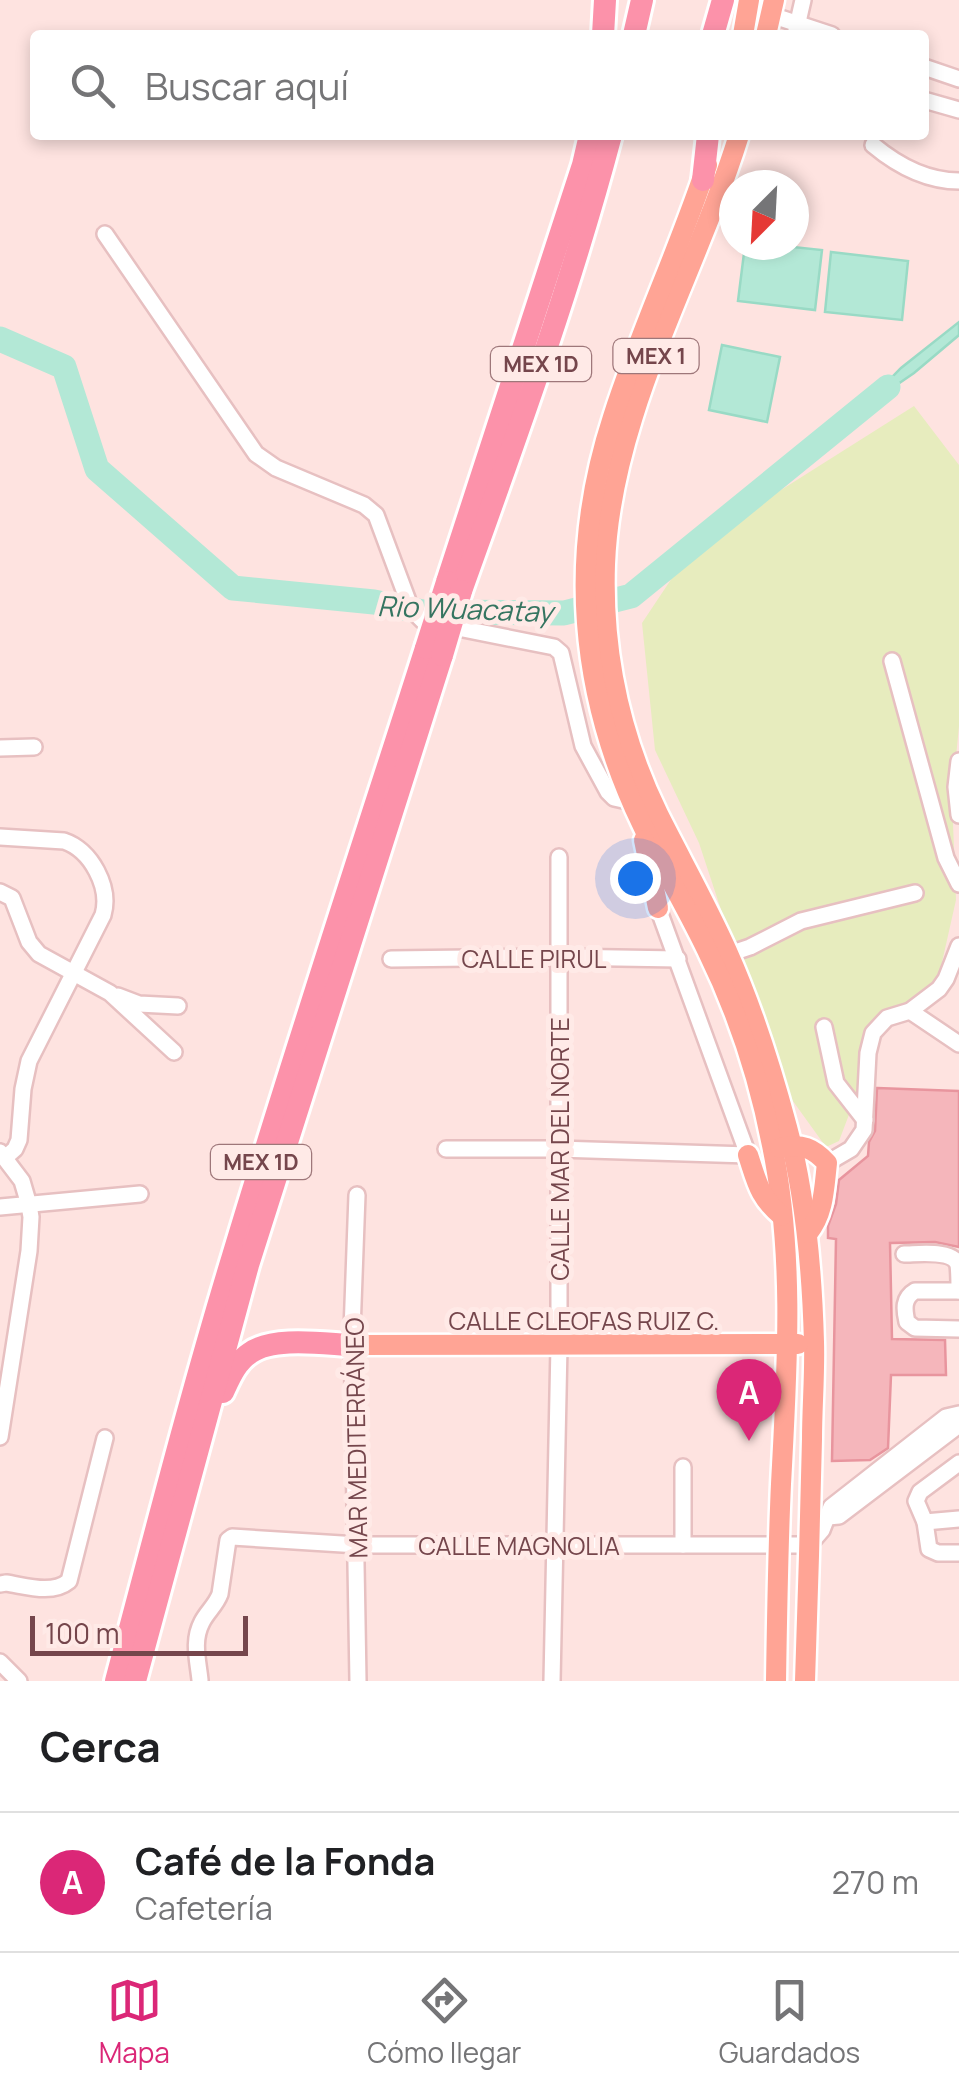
<!DOCTYPE html>
<html lang="es">
<head>
<meta charset="utf-8">
<style>
	body { margin:0; font-family:Manrope,sans-serif; background:#f2f2f2; color:#202124 }
	.compass { position:absolute; left:719px; top:170px; width:90px; height:90px; border-radius:50%; background:#fff; box-shadow:0 5px 15px #0003; rotate:204deg }
	.scale { position:absolute; left:30px; bottom:25px; width:218px; box-sizing:border-box; padding-left:10px; border:5px solid #75464c; border-top:0; font-size:28px; line-height:35px; white-space:nowrap; color:#75464c; -webkit-text-stroke:8px #ffeae7; paint-order:stroke }
	.you { position:absolute; left:635px; top:878px; width:35px; height:35px; margin:-25px; border:8px solid #fff; border-radius:50%; background:#1a73e8; box-shadow:0 0 0 15px #1a73e833 }
	.badge { display:grid; place-items:center; width:65px; height:65px; border-radius:50%; background:#db2777; color:#fff; font-size:32px; font-weight:700 }
	.pin { position:absolute; translate:-50% -82px; filter:drop-shadow(0 2px 5px #0008) }
	.pin::after { content:''; position:absolute; top:52px; width:35px; height:30px; background:inherit; clip-path:polygon(0 0,100% 0,50% 100%) }
	.list { margin:0; padding:0; list-style:none }
	h2 { display:flex; justify-content:space-between; align-items:center; height:130px; margin:0; padding:0 40px; font-size:42px }
	h2 small { font-size:32px; font-weight:400; color:#757577 }
	.list li { display:grid; grid-template-columns:65px 1fr auto; gap:30px; align-items:center; box-sizing:border-box; height:140px; padding:0 40px; border-top:2px solid #e0e0e0 }
	.list b { display:block; font-size:38px; white-space:nowrap }
	.list p { margin:0; font-size:32px; white-space:nowrap; color:#757577 }
	.list em { font-size:32px; font-style:normal; color:#757577 }
	.icon { flex:none; width:55px; height:55px; fill:none; stroke:currentColor; stroke-width:2; stroke-linecap:round; stroke-linejoin:round }
	.map { position:relative; flex:none; width:959px; height:1681px; overflow:hidden }
	.search { position:absolute; background:#fff; box-shadow:0 5px 15px #0003; left:30px; right:30px; top:30px; height:110px; display:flex; align-items:center; gap:25px; box-sizing:border-box; padding:0 35px; border-radius:10px; color:#757577; font-size:38px }
	.sheet { height:270px; background:#fff }
	nav { display:flex; justify-content:space-around; align-items:center; box-sizing:border-box; height:140px; border-top:2px solid #e0e0e0; background:#fff; font-size:28px; color:#757577 }
	nav a { display:grid; justify-items:center; gap:5px }
	nav .on { color:#db2777 }
	.map>svg:first-child { display:block }
	.green { fill:#e7ecbe }
	.water { fill:#b3e8d6; stroke:#99dac5; stroke-width:2.5 }
	.lines { fill:none; stroke-linecap:round; stroke-linejoin:round }
	.river { stroke:#b3e8d6; stroke-width:25 }
	.building { fill:#f5b6bb; stroke:#e8959e; stroke-width:2.5 }
	.minor-casing { stroke:#e7c0c1; stroke-width:20 }
	.major-casing { stroke:#fff; stroke-width:25 }
	.highway-casing { stroke:#fff; stroke-width:28 }
	.minor { stroke:#fff; stroke-width:15 }
	.major { stroke:#ffa495; stroke-width:20 }
	.highway { stroke:#fc92aa; stroke-width:22 }
	.highway-bridge-casing { stroke:#fff; stroke-width:28; stroke-linecap:butt }
	.highway-bridge { stroke:#fc92aa; stroke-width:22 }
	.labels { text-anchor:middle; dominant-baseline:central; stroke-width:10; stroke-linejoin:round; paint-order:stroke }
	.shield { fill:#ffeae7; stroke:#9e777a; stroke-width:2.5 }
	.shield-label { font-size:22px; font-weight:bold; fill:#75464c }
	.street-label { font-size:25px; fill:#75464c; stroke:#ffeae7 }
	.water-label { font-size:28px; font-style:italic; fill:#367561; stroke:#ffeae7 }
</style>
</head>
<body>
<div class="map">
<svg width="959" height="1681" viewBox="0 0 959 1681">
	<rect width="100%" height="100%" fill="#fee3e0"/>
	<polygon class="green" points="914,406 959,465 959,726 952,798 956,900 938,980 917,1012 886,1017 839,1141 826,1147 790,1097 762,1034 699,843 655,750 642,623 694,545"/>
	<g class="water">
		<polygon points="745,245 774,245 822,250 815,310 738,301"/>
		<polygon points="831,252 908,261 902,320 825,312"/>
		<polygon points="959,322 959,335 914,373 860,410 901,368"/>
		<polygon points="722,345 780,357 767,422 709,410"/>
	</g>
	<g class="lines">
		<polyline class="river" points="0,339 64,367 97,469 233,588 374,602 423,612 564,613 631,596 888,387"/>
	</g>
	<polygon class="building" points="877,1088 959,1091 959,1247 935,1242 890,1243 892,1339 945,1340 946,1375 891,1375 888,1448 870,1460 832,1461 836,1239 828,1238 828,1226 836,1204 839,1180 868,1156 869,1142 875,1131"/>
	<g class="lines">
		<g class="minor-casing">
			<g id="minor">
				<polyline points="771,15 832,35"/>
				<polyline points="795,35 803,0"/>
				<polyline points="924,67 959,79"/>
				<polyline points="924,100 959,110"/>
				<path d="M873 145C897 165 927 181 959 181"/>
				<polyline points="105,234 256,454 276,468 364,505 376,515 411,609 423,621 554,647 561,653 583,746 608,792 614,798 632,802"/>
				<polyline points="892,661 946,858 959,884"/>
				<polyline points="0,748 34,747"/>
				<polyline points="959,761 956,787 959,815"/>
				<path d="M0 837 64 841C91 850 111 887 103 915L29 1061 23 1089 19 1140 15 1149 6 1157"/>
				<polyline points="0,892 12,898 29,942 39,954 110,993 174,1052"/>
				<polyline points="729,954 750,947 801,921 915,893"/>
				<polyline points="391,959 558,957 678,959"/>
				<polyline points="118,996 139,1004 178,1006"/>
				<polyline points="910,1011 959,1044"/>
				<polyline points="824,1027 836,1083 865,1120"/>
				<polyline points="446,1149 558,1149 748,1155 658,908"/>
				<polyline points="827,1163 851,1149 864,1130 868,1053 873,1033 887,1018 910,1011 939,989 946,979 959,946"/>
				<polyline points="357,1195 352,1331 358,1681"/>
				<polyline points="0,1207 140,1194"/>
				<path d="M904 1254C918 1254 953 1249 958 1265 959 1272 959 1284 959 1291"/>
				<path d="M959 1291H915C903 1298 904 1309 907 1322L915 1328 959 1329"/>
				<polyline points="0,1437 29,1251 31,1217 29,1205 22,1181 0,1152"/>
				<polyline points="959,1463 920,1492 916,1501 925,1522 929,1549 938,1553 959,1553"/>
				<polyline points="683,1467 683,1545"/>
				<polyline points="828,1517 839,1516 959,1425"/>
				<polyline points="925,1522 959,1519"/>
				<path d="M0 1584 6 1583C26 1586 52 1595 69 1581L105 1438"/>
				<polyline points="0,1662 19,1681"/>
				<path d="M200 1680C198 1660 192 1641 202 1622 207 1612 216 1605 220 1594L228 1540 232 1537 358 1545H809L822 1530 831 1507 946 1417 959 1414"/>
				<polyline points="552,1681 559,1346 559,857"/>
			</g>
		</g>
		<g class="major-casing">
			<g id="major">
				<polyline points="743,35 749,0"/>
				<polyline points="766,35 774,0"/>
				<path d="M739 135C695 277 611 413 605 564 602 651 620 736 658 814 681 860 706 904 727 951 752 1007 771 1067 787 1127 806 1196 812 1270 814 1342 815 1374 812 1407 812 1439 810 1520 808 1600 805 1681"/>
				<path d="M707 165C679 250 640 332 613 417 568 555 579 693 642 824 662 867 687 908 707 950 737 1011 759 1078 772 1145 795 1256 787 1371 781 1484 778 1549 777 1615 776 1681"/>
				<polyline points="644,840 658,908"/>
				<path d="M780 1148C802 1143 813 1148 827 1163 824 1189 824 1213 808 1233"/>
				<path d="M748 1155C757 1182 759 1197 782 1216"/>
				<polyline points="353,1345 798,1344"/>
			</g>
		</g>
		<g class="highway-casing">
			<g id="highway">
				<polyline points="603,35 605,0"/>
				<polyline points="634,35 642,0"/>
				<polyline points="713,35 723,0"/>
				<polyline points="703,180 708,135"/>
				<polyline points="447,582 583,165 590,135"/>
				<path d="M461 591C515 440 570 290 611 135"/>
				<path d="M223 1392C230 1377 236 1362 250 1353 273 1336 325 1344 353 1345"/>
				<path d="M116 1681C154 1539 190 1397 233 1256 294 1053 361 851 426 648"/>
				<polyline points="135,1681 248,1265 442,655"/>
			</g>
		</g>
		<use href="#minor" class="minor"/>
		<use href="#major" class="major"/>
		<use href="#highway" class="highway"/>
		<g class="highway-bridge-casing">
			<g id="highway-bridge">
				<polyline points="426,648 447,582"/>
				<polyline points="442,655 461,591"/>
			</g>
		</g>
		<use href="#highway-bridge" class="highway-bridge"/>
	</g>
	<g class="labels">
		<g class="shield">
			<rect x="613.5" y="339" width="85" height="34" rx="8"/>
			<rect x="491" y="347" width="100" height="34" rx="8"/>
			<rect x="211" y="1145" width="100" height="34" rx="8"/>
		</g>
		<g class="shield-label">
			<text x="656" y="356">MEX 1</text>
			<text x="541" y="364">MEX 1D</text>
			<text x="261" y="1162">MEX 1D</text>
		</g>
		<g class="street-label">
			<text x="534" y="958">CALLE PIRUL</text>
			<text transform="translate(559 1149) rotate(-90)">CALLE MAR DEL NORTE</text>
			<text x="584" y="1320">CALLE CLEOFAS RUIZ C.</text>
			<text transform="translate(356 1438) rotate(-91)">MAR MEDITERRÁNEO</text>
			<text x="519" y="1545">CALLE MAGNOLIA</text>
		</g>
		<g class="water-label">
			<text transform="translate(465 608) rotate(2)">Rio Wuacatay</text>
		</g>
	</g>
</svg>
<svg class="compass" viewBox="-18 -18 36 36"><path d="M0-13l5 13h-10z" fill="#e53935"/><path d="M0 13l5-13h-10z" fill="#757577"/></svg>
<div class="scale">100 m</div>
<div class="you"></div>
<div class="pin badge" style="left:749px;top:1441px">A</div>
<div class="search"><svg class="icon" aria-label="search" viewBox="0 0 24 24"><circle cx="10" cy="10" r="6"/><path d="M15 15l6 6"/></svg>Buscar aquí</div>
</div>
<section class="sheet">
<h2>Cerca<small></small></h2>
<ul class="list">
<li><span class="badge">A</span><div><b>Café de la Fonda</b><p>Cafetería</p></div><em>270 m</em></li>
</ul>
</section>
<nav>
<a class="on"><svg class="icon" aria-label="map" viewBox="0 0 24 24"><path d="M3 6l6-2 6 2 6-2v14l-6 2-6-2-6 2zM9 4v14M15 6v14"/></svg>Mapa</a>
<a><svg class="icon" aria-label="directions" viewBox="0 0 24 24"><path d="M12 3l9 9-9 9-9-9zM9 14v-3h6M13 9l2 2-2 2"/></svg>Cómo llegar</a>
<a><svg class="icon" aria-label="saved" viewBox="0 0 24 24"><path d="M7 4h10v16l-5-4-5 4z"/></svg>Guardados</a>
</nav>
</body>
</html>
